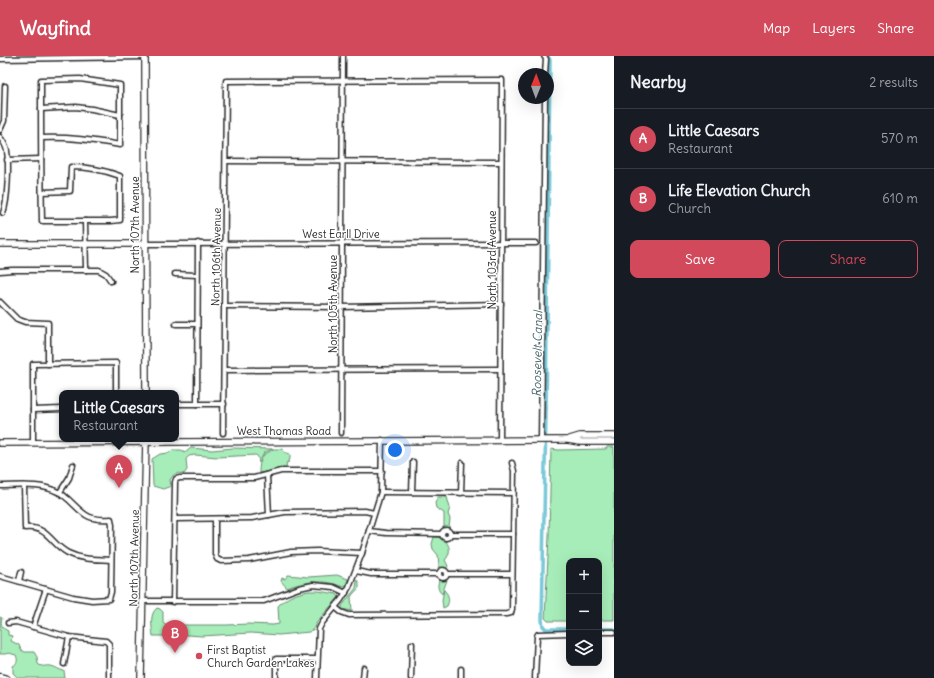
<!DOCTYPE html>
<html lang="en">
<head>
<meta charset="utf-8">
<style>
	body { margin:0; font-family:Delius,sans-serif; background:#242831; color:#f1f3f6 }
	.controls { position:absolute; right:12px; bottom:12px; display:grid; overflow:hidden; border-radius:8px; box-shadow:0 4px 16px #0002 }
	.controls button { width:36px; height:36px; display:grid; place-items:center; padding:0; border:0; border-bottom:1px solid #363941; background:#171b24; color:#f1f3f6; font:20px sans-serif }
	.compass { position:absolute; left:518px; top:12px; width:36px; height:36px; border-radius:50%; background:#171b24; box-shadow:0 4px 16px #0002; rotate:1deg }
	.you { position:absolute; left:395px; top:394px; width:14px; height:14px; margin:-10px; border:3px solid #fff; border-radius:50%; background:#1a73e8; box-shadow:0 0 0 6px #1a73e833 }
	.badge { display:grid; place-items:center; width:26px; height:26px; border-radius:50%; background:#d1495b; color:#fff; font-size:13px; font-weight:700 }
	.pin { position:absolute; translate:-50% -33px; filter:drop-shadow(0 1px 2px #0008) }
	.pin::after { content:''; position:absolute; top:21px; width:14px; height:12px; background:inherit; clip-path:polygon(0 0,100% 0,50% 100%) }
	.popup { position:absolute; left:59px; top:334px; width:120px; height:52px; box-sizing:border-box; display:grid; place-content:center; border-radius:8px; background:#171b24; filter:drop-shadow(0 1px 3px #0005); font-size:13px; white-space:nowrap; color:#9ea1a6 }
	.popup b { font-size:15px; color:#f1f3f6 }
	.popup::after { content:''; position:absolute; left:50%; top:100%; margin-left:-8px; border:8px solid transparent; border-top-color:#171b24 }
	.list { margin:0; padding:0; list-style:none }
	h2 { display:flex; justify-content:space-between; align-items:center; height:52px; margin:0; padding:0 16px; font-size:17px }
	h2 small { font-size:13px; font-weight:400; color:#9ea1a6 }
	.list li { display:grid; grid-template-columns:26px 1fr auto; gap:12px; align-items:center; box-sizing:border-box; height:60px; padding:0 16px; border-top:1px solid #363941 }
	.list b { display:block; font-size:15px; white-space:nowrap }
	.list p { margin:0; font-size:13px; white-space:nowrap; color:#9ea1a6 }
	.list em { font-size:13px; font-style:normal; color:#9ea1a6 }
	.actions { display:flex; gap:8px; padding:12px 16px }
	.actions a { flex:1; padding:9px 0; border:1px solid #d1495b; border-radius:8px; text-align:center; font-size:14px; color:#d1495b }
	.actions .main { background:#d1495b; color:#fff }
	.icon { flex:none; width:22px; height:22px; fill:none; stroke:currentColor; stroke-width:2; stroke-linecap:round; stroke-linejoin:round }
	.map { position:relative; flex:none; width:614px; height:622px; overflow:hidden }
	header { display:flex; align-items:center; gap:24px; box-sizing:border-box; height:56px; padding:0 20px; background:#d1495b; color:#fff }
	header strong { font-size:19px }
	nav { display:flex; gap:22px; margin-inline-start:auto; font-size:14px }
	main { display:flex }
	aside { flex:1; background:#171b24 }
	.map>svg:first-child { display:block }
	.green { fill:#a7edb9; stroke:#698c72 }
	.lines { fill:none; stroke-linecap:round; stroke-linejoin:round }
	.canal { stroke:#7ac8d8; stroke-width:3.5 }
	.street-casing { stroke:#2b2b2b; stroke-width:7 }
	.secondary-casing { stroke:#2b2b2b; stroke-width:8 }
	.street { stroke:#fff; stroke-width:4 }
	.secondary { stroke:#fff; stroke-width:5.5 }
	.poi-dot { fill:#d1495b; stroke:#fff; stroke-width:1.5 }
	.labels { text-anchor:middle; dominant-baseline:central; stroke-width:3; stroke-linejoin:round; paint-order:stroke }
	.street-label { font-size:11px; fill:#2b2b2b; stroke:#fff }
	.poi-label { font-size:11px; fill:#2b2b2b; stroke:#fff; text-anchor:start }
	.water-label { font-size:12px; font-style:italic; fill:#476268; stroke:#fff }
</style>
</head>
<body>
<header>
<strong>Wayfind</strong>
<nav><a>Map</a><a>Layers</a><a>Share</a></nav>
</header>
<main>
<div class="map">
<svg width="614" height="622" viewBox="0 0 614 622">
	<rect width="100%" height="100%" fill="#fff"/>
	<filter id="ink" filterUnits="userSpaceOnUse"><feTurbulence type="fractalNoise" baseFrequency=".025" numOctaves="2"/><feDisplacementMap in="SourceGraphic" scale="8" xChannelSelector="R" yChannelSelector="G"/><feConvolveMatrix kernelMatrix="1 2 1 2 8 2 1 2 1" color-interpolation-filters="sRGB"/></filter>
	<g filter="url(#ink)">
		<g class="green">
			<polygon points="607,391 614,391 614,564 599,564 599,505 569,505 569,565 548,565 545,562 549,480 551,393 558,394 606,393"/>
			<path d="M191 392 212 394 233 392 272 393 264 397 259 407 258 401 256 399 217 401 195 399 189 400 186 403 187 414 184 418C178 416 173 418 170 424L171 430 163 433 153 430 152 403 160 398 169 397 172 394H181L186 396Z"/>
			<path d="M273 393H283L284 396 290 398V402L289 406 286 407 287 412 259 417C259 410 260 400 267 397 269 396 271 395 273 393Z"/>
			<polygon points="438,441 447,441 450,452 448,458 450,463 449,472 444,473 444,457 436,452 435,447"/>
			<path d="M434 481 448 483 446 486C451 491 450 499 445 504L448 510 446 513H438L439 509 438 499 433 493 432 488Z"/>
			<path d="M288 519 308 521 337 519 348 523 346 529 343 531C324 523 305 525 287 532L281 525 282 522 285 523Z"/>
			<path d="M440 523H447V524L442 538C437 534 437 528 440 523Z"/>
			<polygon points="357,524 359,527 359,532 353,538 351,541 352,555 342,553 342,550 356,532"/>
			<path d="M444 534C449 539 450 544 447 550L443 552 442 544Z"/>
			<path d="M309 535H318L337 538 339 541 322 560 317 566 315 572 309 576 279 579 251 577 202 580 174 578 164 580H153C152 571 149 558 157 552L160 553 163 556V567L165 569H227L248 568 273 569 279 568 278 550C286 541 297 537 309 535Z"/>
			<path d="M0 561 2 562C0 569 2 572 8 575V579L12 580 11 585 19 589 21 594 25 596H34L37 601 38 608C43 612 45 609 51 610 56 611 59 614 64 615L65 622H18L13 617V610C18 607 18 604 16 599L9 597 5 598H0Z"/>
		</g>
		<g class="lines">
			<g class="canal">
				<polyline points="548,0 550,4 546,358 542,564 543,570 546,573 569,573"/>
				<polyline points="599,573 614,573"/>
			</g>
			<g class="street-casing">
				<g id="street">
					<polyline points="544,0 546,3 545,18"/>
					<polyline points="0,3 145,1"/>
					<polyline points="41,53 76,51 92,53 120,59"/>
					<polyline points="0,74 4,65 5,30"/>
					<path d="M0 81C3 85 6 90 7 95 9 108 8 144 3 157"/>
					<path d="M41 82C70 81 92 84 120 89V29L80 23 41 24C41 71 41 118 42 165H111L120 164V120C104 114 88 111 71 111L70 135 42 136"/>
					<polyline points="7,104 41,103"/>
					<polyline points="226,105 501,106"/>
					<polyline points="85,165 86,214"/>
					<polyline points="146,188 536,187"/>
					<polyline points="0,215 12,214 99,214 106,218 111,225"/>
					<polyline points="175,218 197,219"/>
					<polyline points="0,246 17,263 25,266 48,267 48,308"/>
					<polyline points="224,250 341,251 501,248"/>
					<polyline points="176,268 197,268"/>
					<polyline points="224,314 500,313"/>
					<polyline points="176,348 224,348"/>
					<polyline points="197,348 198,187"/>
					<polyline points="33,354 62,353"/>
					<polyline points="223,377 226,25 502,24 500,384"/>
					<polyline points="341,377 343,0"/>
					<polyline points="541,384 545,42"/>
					<polyline points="33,386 33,308 116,307 116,337"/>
					<polyline points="267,419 269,459"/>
					<path d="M0 430C19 430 40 427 58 436 62 437 65 441 68 443 84 458 87 465 111 463L112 469 111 536 109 543 92 544 73 541 0 520"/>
					<path d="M24 430 25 472C49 470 50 488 68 497 82 504 97 503 111 504"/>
					<polyline points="60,436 69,422 73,409"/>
					<polyline points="381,436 513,437"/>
					<polyline points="412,436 413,406"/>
					<polyline points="461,437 462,407"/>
					<polyline points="175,463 252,462 285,456 365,455 374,457"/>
					<polyline points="215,463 215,498 217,503 221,505 249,504 291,496 317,495 362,497"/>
					<circle cx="446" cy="478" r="4"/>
					<polyline points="369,475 386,477 442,478"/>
					<polyline points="450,478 513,478"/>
					<circle cx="443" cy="518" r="4"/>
					<polyline points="356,515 371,518 439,518"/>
					<polyline points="447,518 512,518"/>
					<polyline points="19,525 21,516"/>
					<polyline points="143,545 264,545 299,532 313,529 333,531 346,537"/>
					<polyline points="173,546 175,426 176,423 180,422 254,422 281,415 382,415"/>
					<polyline points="335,551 341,556 349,559 507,558 511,557 512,553 514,415 512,407"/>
					<polyline points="8,567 16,566 69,581 106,585 109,588 109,622"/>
					<polyline points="33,571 46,533"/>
					<polyline points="599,576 614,576"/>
					<polyline points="64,608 69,581"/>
					<polyline points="0,620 7,622"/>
					<polyline points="276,622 276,603 317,603"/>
					<polyline points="317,622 319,573 322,567 341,544 349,531 362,497 381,436 382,384"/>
					<polyline points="363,622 364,612"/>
					<polyline points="411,622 412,588"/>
					<polyline points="461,622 461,613"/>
					<polyline points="535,622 537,580 538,578 569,577"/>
				</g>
			</g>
			<g class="secondary-casing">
				<g id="secondary">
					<polyline points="145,0 146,337"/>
					<polyline points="0,188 146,188"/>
					<polyline points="570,383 580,380 614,380"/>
					<polyline points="0,387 559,384 568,384 580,386 614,386"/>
					<polyline points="141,622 146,383"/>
				</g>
			</g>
			<use href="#street" class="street"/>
			<use href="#secondary" class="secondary"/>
		</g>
	</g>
	<circle class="poi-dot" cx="199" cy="600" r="4"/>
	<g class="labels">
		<g class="street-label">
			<text transform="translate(135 169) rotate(-90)">North 107th Avenue</text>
			<text x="341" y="178">West Earll Drive</text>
			<text transform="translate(216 201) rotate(-89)">North 106th Avenue</text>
			<text transform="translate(492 204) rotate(-90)">North 103rd Avenue</text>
			<text transform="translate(333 248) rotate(-90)">North 105th Avenue</text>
			<text x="284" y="375">West Thomas Road</text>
			<text transform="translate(134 502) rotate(-89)">North 107th Avenue</text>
		</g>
		<g class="poi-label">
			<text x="207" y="594">First Baptist<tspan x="207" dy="13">Church Garden Lakes</tspan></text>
		</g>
		<g class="water-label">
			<text transform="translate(537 298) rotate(-89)">Roosevelt Canal</text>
		</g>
	</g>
</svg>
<div class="controls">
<button>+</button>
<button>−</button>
<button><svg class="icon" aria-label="layers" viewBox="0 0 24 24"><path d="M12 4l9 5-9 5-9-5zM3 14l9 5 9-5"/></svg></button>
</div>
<svg class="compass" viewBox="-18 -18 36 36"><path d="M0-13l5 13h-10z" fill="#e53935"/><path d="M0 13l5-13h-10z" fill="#9ea1a6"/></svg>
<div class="you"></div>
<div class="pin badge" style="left:119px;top:432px">A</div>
<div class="popup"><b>Little Caesars</b>Restaurant</div>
<div class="pin badge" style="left:175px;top:597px">B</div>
</div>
<aside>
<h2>Nearby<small>2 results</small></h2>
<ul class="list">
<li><span class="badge">A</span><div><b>Little Caesars</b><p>Restaurant</p></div><em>570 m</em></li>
<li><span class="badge">B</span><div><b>Life Elevation Church</b><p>Church</p></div><em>610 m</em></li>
</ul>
<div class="actions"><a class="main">Save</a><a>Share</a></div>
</aside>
</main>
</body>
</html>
